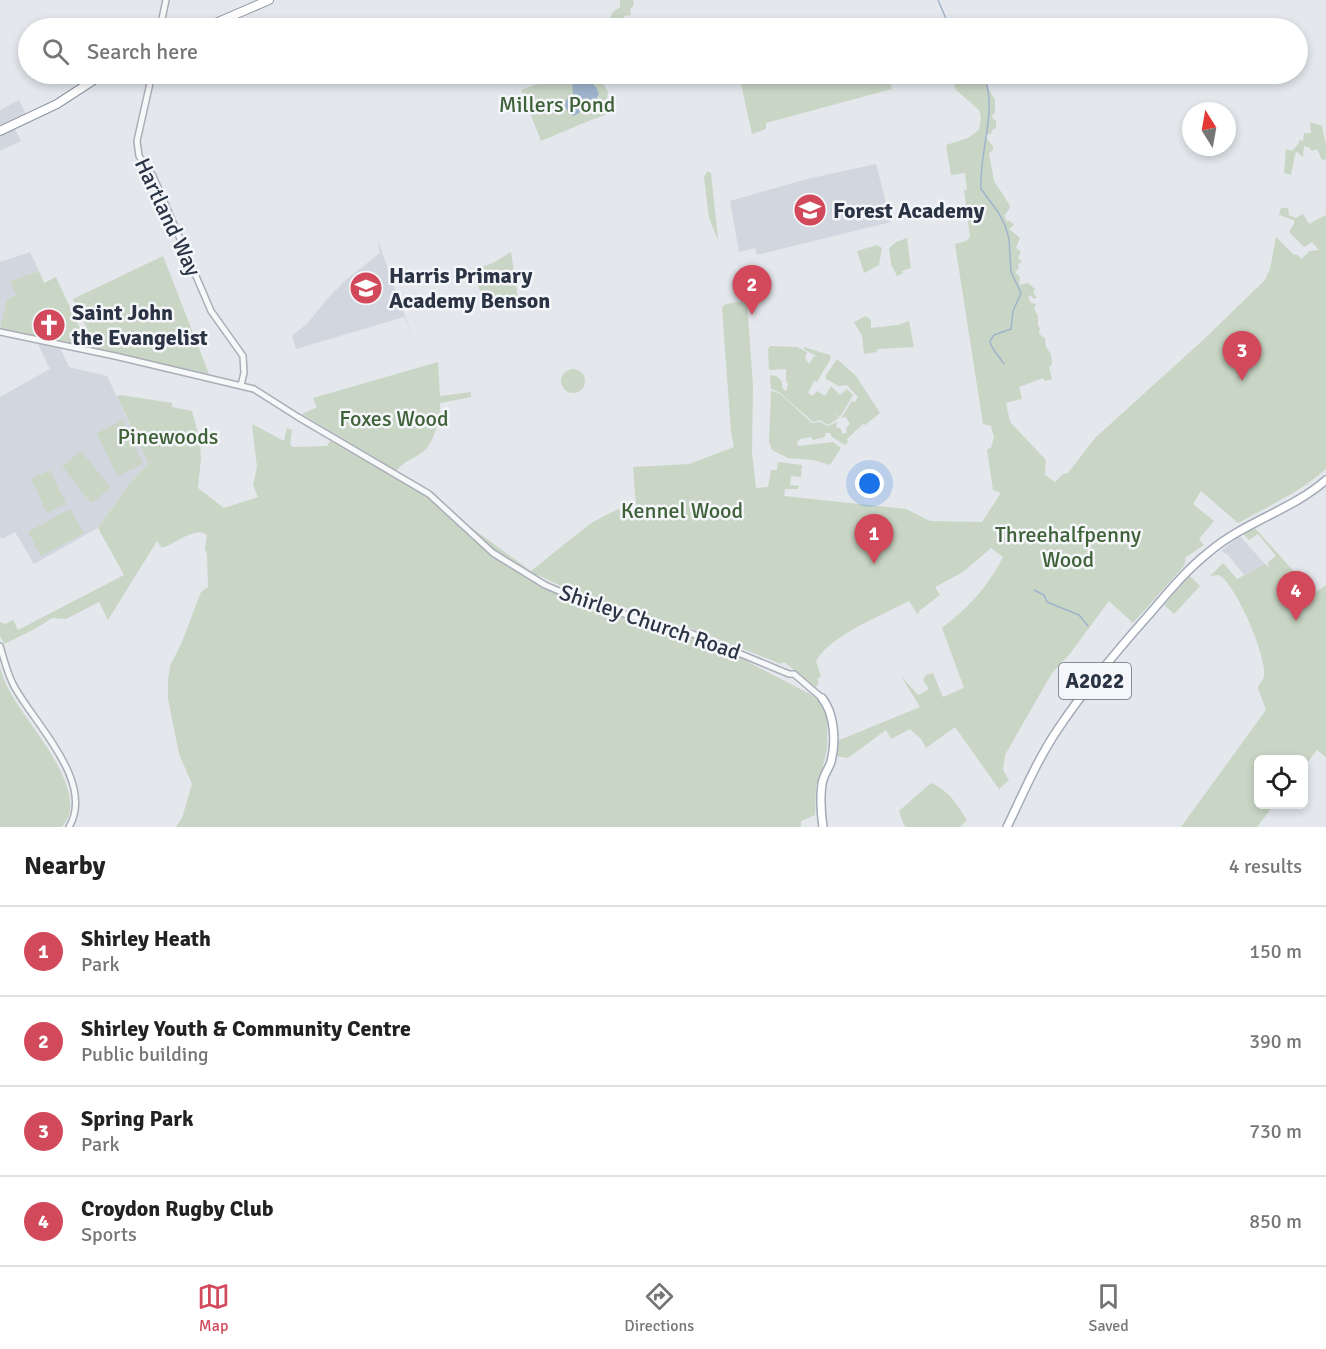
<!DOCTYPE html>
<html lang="en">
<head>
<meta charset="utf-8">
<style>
	body { margin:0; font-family:Signika,sans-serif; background:#f2f2f2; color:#222 }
	.controls { position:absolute; right:18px; bottom:18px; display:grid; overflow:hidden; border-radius:9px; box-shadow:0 3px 9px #0003 }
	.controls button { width:54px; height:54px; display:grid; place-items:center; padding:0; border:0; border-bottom:2px solid #e0e0e0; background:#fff; color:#222; font:30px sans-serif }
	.compass { position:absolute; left:1182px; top:102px; width:54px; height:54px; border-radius:50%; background:#fff; box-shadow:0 3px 9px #0003; rotate:349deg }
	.you { position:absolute; left:870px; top:484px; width:21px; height:21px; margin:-15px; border:4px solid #fff; border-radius:50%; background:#1a73e8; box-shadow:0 0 0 9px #1a73e833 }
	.badge { display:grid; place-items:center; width:39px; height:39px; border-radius:50%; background:#d1495b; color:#fff; font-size:20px; font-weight:700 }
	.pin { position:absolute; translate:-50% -50px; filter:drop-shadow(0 2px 3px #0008) }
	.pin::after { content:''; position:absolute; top:32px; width:21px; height:18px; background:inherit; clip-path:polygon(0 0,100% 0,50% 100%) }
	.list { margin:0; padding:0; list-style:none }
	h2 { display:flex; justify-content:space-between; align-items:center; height:78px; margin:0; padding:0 24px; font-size:26px }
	h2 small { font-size:20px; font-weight:400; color:#767676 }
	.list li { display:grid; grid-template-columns:39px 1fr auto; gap:18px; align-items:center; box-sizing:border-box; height:90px; padding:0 24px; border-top:2px solid #e0e0e0 }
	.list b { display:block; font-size:22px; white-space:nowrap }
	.list p { margin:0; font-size:20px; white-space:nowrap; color:#767676 }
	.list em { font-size:20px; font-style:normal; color:#767676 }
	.icon { flex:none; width:33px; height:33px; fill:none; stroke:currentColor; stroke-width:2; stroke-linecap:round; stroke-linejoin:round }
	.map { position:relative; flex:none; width:1326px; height:827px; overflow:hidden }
	.search { position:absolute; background:#fff; box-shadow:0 3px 9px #0003; left:18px; right:18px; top:18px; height:66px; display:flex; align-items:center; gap:15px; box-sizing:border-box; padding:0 21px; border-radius:33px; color:#767676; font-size:22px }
	.sheet { height:438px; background:#fff }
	nav { display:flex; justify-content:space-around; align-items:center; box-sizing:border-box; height:84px; border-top:2px solid #e0e0e0; background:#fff; font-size:16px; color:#767676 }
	nav a { display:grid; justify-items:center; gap:3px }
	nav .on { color:#d1495b }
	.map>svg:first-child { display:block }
	.built { fill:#d2d6de }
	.green { fill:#c9d6c5 }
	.water { fill:#9fb4cc }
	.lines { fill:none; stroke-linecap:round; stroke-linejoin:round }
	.stream { stroke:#9fb4cc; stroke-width:1.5 }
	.minor-casing { stroke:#a9aeb7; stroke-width:8 }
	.major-casing { stroke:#a3abb8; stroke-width:10 }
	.highway-casing { stroke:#8b94a3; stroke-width:10 }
	.minor { stroke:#f7f8fa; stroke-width:5 }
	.major { stroke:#fff; stroke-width:7 }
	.highway { stroke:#fff; stroke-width:8 }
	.labels { text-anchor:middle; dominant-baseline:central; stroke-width:5; stroke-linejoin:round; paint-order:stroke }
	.shield { fill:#f4f6f9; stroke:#676e7b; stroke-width:1.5 }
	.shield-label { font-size:21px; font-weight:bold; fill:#2b3445 }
	.park-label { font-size:22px; fill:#3f6138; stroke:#f4f6f9 }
	.poi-label { font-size:22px; font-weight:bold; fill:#2b3445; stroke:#f4f6f9; text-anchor:start }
	.street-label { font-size:22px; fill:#2b3445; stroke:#f4f6f9 }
</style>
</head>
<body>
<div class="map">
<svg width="1326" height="827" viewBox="0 0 1326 827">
	<rect width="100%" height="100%" fill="#e4e7ec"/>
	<g class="built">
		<polygon points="19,100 29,120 14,127 21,141 0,151 0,110"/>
		<polygon points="876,164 891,222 757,255 755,248 739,252 730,201 807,179"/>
		<polygon points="377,238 412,336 404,317 296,349 292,335 306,325 328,298 347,279 380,253"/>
		<polygon points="30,252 39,271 10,281 16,295 7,299 0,329 0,261 1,262"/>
		<polygon points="38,344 60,348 69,367 107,376 148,463 127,487 98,528 34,564 15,532 2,539 0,536 0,397 50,369"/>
		<polygon points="1240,536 1265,564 1244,575 1228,555 1221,551"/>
	</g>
	<g class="green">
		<polygon points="620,0 633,0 634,5 630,9 631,15 624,16 624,28 607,25 607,24 613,12 620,7"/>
		<path d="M564 74H586L596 81 600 78 608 92 605 115C582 123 563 132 541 141L521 90Z"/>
		<polygon points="739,74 887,74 892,89 766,123 766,129 752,134"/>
		<path d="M965 74H980L995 100V113L992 115 993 119 996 120V128L992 130 991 134 984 135 993 146V150L989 153 994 181 1009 204 1010 208 1004 216 1007 221H1010L1014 225 1009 229 1020 238 1016 248 1021 252 1018 257 1022 262 1018 264 1019 268 1015 272 1020 277 1019 285 1028 283 1035 289 1033 292 1037 298H1033L1031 295 1028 297 1031 303 1036 304 1034 309 1038 316V326L1040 328 1039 334 1045 338 1046 347 1051 354 1052 364 1049 367 1052 379 1045 381 1043 378 1019 387 1022 399 1006 403 1010 422 1046 460 1045 475 1055 482 1063 474 1068 473 1095 438 1202 341 1265 280 1270 269 1276 237 1294 255 1296 254 1302 259 1309 251 1319 250 1312 242 1304 247 1289 232 1294 224V220L1279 215 1281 208H1288L1289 215 1296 218 1303 214 1309 224 1326 215V469C1299 493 1268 506 1238 523L1201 491 1193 504 1214 521 1199 539 1204 545 1186 557 1184 566 1133 623 1109 601 1069 655 1052 673 1005 755 1003 770 1009 780 999 789 955 727 926 748 921 739 910 729 891 739 886 730 848 758 834 756 837 741 920 707 901 676 918 695 929 689 923 680 926 675 933 673 943 697 964 688 942 628C969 607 987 588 1003 557L991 548 963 572 935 587 940 595 919 611 918 615 909 601C881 616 832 634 816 661L821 676 817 679 819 683 816 687 784 662 781 664 693 629 651 617 634 610 592 600 535 574 558 591 645 621 650 625V622L699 638 749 658 748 662 810 694 828 706 827 750 820 778 816 786 815 815 801 821V827H176L182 818 192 784 179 754 168 699V680L170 666 182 642 201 592 208 587 207 554 205 548 207 535 201 532C186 533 176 543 162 548L157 541 108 620 99 602 66 619 52 618 35 629 4 644 0 636V622L5 624 13 620 18 630 124 575 98 528 127 487 148 463 117 396 121 395 172 403V407L192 411 200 441 201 458 198 488 224 508 258 497 253 485 257 467 252 424 284 441 287 428 292 430 290 445 293 447 327 446 330 441 406 480 531 571 591 523 616 510 636 506 633 467 689 464 734 447 731 432 722 307 726 304 743 301H745L747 305 753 385 752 453 756 488 768 487 771 470H777L778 462 802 465 801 477 791 476 790 485 799 486 798 489H785L784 496 906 509 930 521 982 522 1001 493 993 490 987 449 991 448 994 437 991 426 983 424 955 244 966 241 970 237 964 190H967L965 173 951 175 946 145 968 138 979 130 981 117 979 110 955 89 954 85Z"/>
		<polygon points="1310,122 1322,126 1326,145 1326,159 1322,160 1317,149 1311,151 1310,148 1304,146 1303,157 1297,152 1295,154 1291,175 1284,173 1286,149 1292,151 1299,143 1299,140 1303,141 1304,133 1311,133"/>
		<polygon points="708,171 711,173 718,240 709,218 704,177"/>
		<polygon points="907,238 911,268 902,271 903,273 897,276 891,264 889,248 896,242"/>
		<polygon points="877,245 882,248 879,265 864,273 857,251"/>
		<polygon points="511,252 518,299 512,301 510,297 485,306 473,270 493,263"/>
		<polygon points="163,256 209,374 97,350 73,299"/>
		<polygon points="39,271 44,283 56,277 84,337 75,340 77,346 0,329 7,299 16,295 10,281"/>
		<polygon points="866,316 871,320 871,328 898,325 909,321 914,347 877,349 877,352 864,354 862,336 854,322"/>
		<polygon points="770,346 797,347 807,352 805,358 809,364 814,356 818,357 804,349 804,347 830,355 831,358 817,382 814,381 808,393 813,396 817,391 825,396 831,386 840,395 847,389 853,395 840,417 835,413 839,418 828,425 820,420 813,422 779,392 771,389 770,375 776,376 781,380 783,389 786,391 788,384 786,380 786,369 769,370 768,349"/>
		<polygon points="837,359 856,376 880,413 865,425 863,424 847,439 848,442 845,445 832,437 830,433 825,433 825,437 813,440 811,437 800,439 797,442 798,446 833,442 841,448 830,465 813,460 788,458 772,450 769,442 771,391 779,393 812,423 820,422 828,426 837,422 836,427 841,429 842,434 847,433 846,428 850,424 846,417 841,418 852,401 855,402 858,397 847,385 839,386 826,379 826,375"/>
		<path d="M438 362 440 396 471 392V397L440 403C441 415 435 438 427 448 418 458 404 460 396 471L302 414 317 407 313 398Z"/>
		<circle cx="573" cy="381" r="12"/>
		<polygon points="123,420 143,464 117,476 97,433"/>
		<polygon points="81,451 111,488 91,503 62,466"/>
		<polygon points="50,470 66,504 47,513 31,479"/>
		<polygon points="70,509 84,533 41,556 28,532"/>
		<path d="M1254 527 1314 594 1326 585V757L1317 750 1304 767V760H1258V804L1274 805 1257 827H1181L1266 710 1258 688C1259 683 1264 680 1264 675 1267 656 1235 583 1219 575L1210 576 1223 563 1237 579 1265 564 1269 567 1268 562 1276 556 1258 534 1249 540 1243 534Z"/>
		<polygon points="1189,575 1200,586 1174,614 1164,605"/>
		<path d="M0 667C3 678 7 687 13 697 29 725 79 780 69 815 68 819 64 824 62 827H0Z"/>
		<path d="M931 783C950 792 956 803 967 820L960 827H906L904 825 899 811Z"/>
	</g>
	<polygon class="water" points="572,74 582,74 596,87 599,94 593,104 574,116 569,114 565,106 566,100 573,95"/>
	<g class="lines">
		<g class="stream">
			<polyline points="938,0 950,28"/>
			<path d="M984 74C998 113 979 149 981 189L998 212 1005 225 1009 239 1011 272 1021 293 1013 311 1011 329 994 335 990 341C990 348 1000 357 1004 364"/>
			<polyline points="1034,590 1044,595 1047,602 1079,615 1088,626"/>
		</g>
		<g class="minor-casing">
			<g id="minor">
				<polyline points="160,28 166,0"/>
				<polyline points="152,74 137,141 139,156 153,176 211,311 243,356 244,373 241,385"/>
				<polyline points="0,332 115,356 254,389 298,417 429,494 493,553 545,585 587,603 693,634 789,674 794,674 822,698"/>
				<path d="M0 646C4 659 7 673 14 686 33 722 96 782 69 827"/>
			</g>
		</g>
		<g class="major-casing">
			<g id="major">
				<path d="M822 698C835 714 836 743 831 762 828 770 823 776 822 784 820 798 821 813 823 827"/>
				<path d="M1007 827C1023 794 1037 760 1058 729 1084 690 1115 653 1146 618 1166 595 1185 571 1209 552 1244 522 1292 510 1326 480"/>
			</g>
		</g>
		<g class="highway-casing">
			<g id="highway">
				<polyline points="204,28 269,0"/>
				<polyline points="0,131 57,104 103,74"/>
			</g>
		</g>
		<use href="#minor" class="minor"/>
		<use href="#major" class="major"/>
		<use href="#highway" class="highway"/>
	</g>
	<defs>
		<g id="school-disc" transform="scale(1.725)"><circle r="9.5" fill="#d1495b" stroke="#f4f6f9"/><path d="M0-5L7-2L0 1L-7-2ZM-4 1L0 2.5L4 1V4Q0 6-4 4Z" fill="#fff"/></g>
		<g id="church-disc" transform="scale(1.725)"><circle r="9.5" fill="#d1495b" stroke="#f4f6f9"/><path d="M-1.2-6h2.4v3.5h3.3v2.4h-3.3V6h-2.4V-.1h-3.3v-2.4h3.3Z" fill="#fff"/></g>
	</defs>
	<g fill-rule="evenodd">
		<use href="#school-disc" x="810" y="210"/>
		<use href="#school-disc" x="366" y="288"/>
		<use href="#church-disc" x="49" y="325"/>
	</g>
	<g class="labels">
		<rect class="shield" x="1059" y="663" width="72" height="36" rx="4.5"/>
		<g class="shield-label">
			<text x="1095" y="681">A2022</text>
		</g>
		<g class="park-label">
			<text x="557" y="104">Millers Pond</text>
			<text x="394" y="418">Foxes Wood</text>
			<text x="168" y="436">Pinewoods</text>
			<text x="682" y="510">Kennel Wood</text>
			<text x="1068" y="534">Threehalfpenny<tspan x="1068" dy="25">Wood</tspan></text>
		</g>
		<g class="poi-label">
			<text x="833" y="210">Forest Academy</text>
			<text x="389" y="275">Harris Primary<tspan x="389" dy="25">Academy Benson</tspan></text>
			<text x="72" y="312">Saint John<tspan x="72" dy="25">the Evangelist</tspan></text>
		</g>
		<g class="street-label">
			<text transform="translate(168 217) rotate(65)">Hartland Way</text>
			<text transform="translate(650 622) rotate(19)">Shirley Church Road</text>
		</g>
	</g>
</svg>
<div class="controls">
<button><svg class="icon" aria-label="locate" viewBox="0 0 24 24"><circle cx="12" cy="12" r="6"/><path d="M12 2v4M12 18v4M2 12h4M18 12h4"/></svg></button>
</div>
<svg class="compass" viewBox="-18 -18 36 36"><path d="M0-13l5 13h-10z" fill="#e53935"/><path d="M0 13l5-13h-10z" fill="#767676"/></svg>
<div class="you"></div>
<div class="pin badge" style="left:874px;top:564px">1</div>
<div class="pin badge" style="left:752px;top:315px">2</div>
<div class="pin badge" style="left:1242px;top:381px">3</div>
<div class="pin badge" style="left:1296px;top:621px">4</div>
<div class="search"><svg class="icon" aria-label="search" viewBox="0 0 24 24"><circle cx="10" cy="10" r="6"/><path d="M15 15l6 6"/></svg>Search here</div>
</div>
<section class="sheet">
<h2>Nearby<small>4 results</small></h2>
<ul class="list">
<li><span class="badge">1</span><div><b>Shirley Heath</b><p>Park</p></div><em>150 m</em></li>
<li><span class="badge">2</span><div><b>Shirley Youth &amp; Community Centre</b><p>Public building</p></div><em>390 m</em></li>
<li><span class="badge">3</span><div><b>Spring Park</b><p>Park</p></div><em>730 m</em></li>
<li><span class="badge">4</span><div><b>Croydon Rugby Club</b><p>Sports</p></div><em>850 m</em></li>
</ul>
</section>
<nav>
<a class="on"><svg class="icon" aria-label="map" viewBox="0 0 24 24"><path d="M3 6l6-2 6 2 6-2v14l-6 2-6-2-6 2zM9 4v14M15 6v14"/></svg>Map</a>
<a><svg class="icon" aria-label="directions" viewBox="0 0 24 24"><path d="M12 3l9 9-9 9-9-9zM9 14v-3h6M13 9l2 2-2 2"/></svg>Directions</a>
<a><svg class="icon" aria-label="saved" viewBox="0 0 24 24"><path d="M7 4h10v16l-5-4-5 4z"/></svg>Saved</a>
</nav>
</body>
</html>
